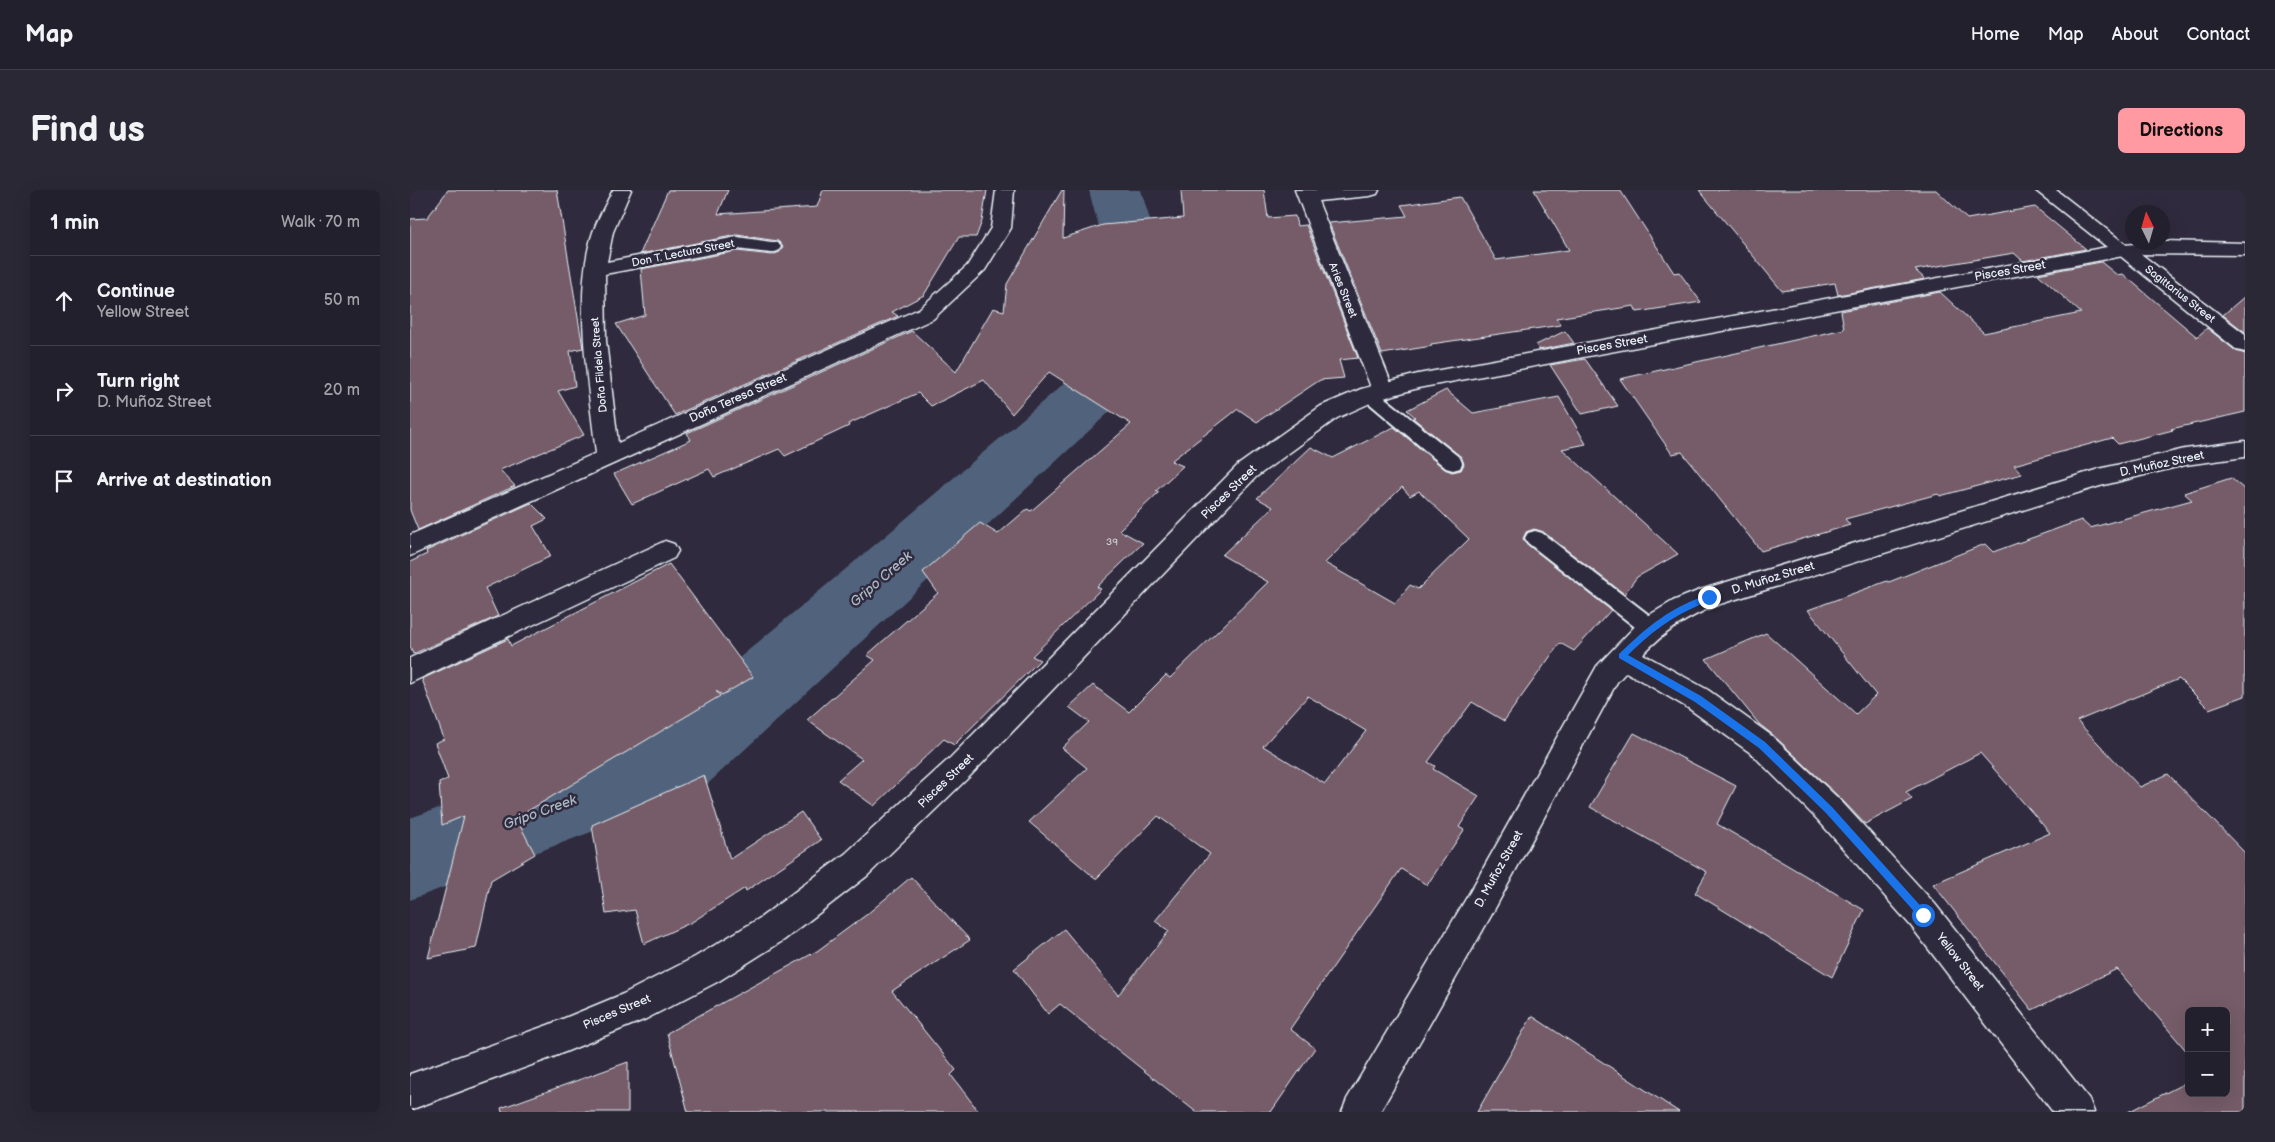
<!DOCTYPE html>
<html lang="en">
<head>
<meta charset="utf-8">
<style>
	body { margin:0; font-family:"Balsamiq Sans",sans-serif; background:#2b2836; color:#f1f3f6 }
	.controls { position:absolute; right:15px; bottom:15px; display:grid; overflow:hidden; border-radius:8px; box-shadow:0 5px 20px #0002 }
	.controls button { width:45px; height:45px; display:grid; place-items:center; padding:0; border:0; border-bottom:1px solid #403e4a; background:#23202e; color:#f1f3f6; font:25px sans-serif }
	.compass { position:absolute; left:1715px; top:15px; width:45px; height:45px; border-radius:50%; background:#23202e; box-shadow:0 5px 20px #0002; rotate:355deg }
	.stop { position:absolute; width:15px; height:15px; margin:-11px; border:4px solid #1a73e8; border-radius:50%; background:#fff }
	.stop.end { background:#1a73e8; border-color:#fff; box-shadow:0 1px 5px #0008 }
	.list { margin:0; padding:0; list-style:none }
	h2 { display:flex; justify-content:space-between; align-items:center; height:65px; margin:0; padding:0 20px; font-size:21px }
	h2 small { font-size:16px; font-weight:400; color:#a3a3aa }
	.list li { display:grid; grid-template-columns:32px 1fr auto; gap:15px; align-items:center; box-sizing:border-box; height:90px; padding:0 20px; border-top:1px solid #403e4a }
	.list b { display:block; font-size:19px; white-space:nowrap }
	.list p { margin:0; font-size:16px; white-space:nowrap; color:#a3a3aa }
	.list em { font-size:16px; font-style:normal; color:#a3a3aa }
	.icon { flex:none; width:28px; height:28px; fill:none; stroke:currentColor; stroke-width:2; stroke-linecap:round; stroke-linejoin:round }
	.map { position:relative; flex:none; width:1835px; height:922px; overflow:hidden; border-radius:8px }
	header { display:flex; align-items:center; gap:30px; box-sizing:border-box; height:70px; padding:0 25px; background:#23202e; border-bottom:1px solid #403e4a }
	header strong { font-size:24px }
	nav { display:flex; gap:28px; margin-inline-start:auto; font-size:18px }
	.intro { display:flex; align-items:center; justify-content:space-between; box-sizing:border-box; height:120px; padding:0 30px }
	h1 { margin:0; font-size:35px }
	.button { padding:12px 22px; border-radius:8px; background:#ff9aa2; color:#111; font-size:18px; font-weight:700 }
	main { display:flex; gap:30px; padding:0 30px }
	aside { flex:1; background:#23202e; border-radius:8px; box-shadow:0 5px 20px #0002 }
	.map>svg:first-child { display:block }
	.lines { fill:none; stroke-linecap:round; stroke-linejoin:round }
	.river { fill:#51647c; fill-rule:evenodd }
	.building { fill:#755c67; stroke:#e8f1f8; fill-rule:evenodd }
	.lane-casing { stroke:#e8f1f8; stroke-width:4 }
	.street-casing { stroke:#e8f1f8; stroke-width:3 }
	.secondary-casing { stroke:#e8f1f8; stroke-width:3 }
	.lane { fill:#2f2a3d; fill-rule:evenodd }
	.street { fill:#2f2a3d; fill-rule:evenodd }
	.secondary { fill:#2f2a3d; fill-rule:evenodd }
	.route { fill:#1a73e8 }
	.labels { text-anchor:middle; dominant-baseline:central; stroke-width:5; stroke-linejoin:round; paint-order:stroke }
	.number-label { font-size:10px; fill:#cbccd4 }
	.far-street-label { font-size:11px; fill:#e8f1f8; stroke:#2f2a3d }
	.street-label { font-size:12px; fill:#e8f1f8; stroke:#2f2a3d }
	.water-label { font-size:14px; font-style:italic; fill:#acb9c6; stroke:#2f2a3d }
</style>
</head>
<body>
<header>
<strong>Map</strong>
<nav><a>Home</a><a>Map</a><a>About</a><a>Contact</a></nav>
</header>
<div class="intro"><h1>Find us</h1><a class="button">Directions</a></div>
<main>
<aside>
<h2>1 min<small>Walk · 70 m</small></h2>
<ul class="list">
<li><svg class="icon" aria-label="ahead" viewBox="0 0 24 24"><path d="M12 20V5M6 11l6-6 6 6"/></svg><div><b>Continue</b><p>Yellow Street</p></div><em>50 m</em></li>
<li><svg class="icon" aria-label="right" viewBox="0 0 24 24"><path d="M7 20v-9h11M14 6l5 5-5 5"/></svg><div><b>Turn right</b><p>D. Muñoz Street</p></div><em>20 m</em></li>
<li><svg class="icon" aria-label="arrive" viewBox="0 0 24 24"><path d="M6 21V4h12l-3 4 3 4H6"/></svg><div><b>Arrive at destination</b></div></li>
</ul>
</aside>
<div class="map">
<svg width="1835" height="922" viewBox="0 0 1835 922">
	<rect width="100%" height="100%" fill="#2f2a3d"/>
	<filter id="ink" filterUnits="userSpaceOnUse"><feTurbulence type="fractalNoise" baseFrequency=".02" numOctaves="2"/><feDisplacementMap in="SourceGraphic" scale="10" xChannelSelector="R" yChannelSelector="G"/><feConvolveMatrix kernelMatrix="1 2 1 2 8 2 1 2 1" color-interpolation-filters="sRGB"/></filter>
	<g filter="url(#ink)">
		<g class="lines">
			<path class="river" d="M679 0H731L742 37 756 62 802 101 811 114 802 127 290 601 0 710V628L233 548 479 343 747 114C736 103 722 94 713 82 694 59 686 29 679 0Z"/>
		</g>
		<g class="building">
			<polygon points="38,0 147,0 173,158 160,161 165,196 148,201 174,245 90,280 105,296 8,340 0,320 0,29 17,28"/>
			<polygon points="258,0 318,0 308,24 407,17 413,0 577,0 572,31 566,47 549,47 514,105 482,122 488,126 265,225 206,134 235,125 231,79 327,61 362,65 370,62 373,57 368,51 327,45 230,64"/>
			<polygon points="652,0 654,0 653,48 693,35 773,28 771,0 854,0 858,28 885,26 887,36 896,35 948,168 929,170 934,188 910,190 847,232 828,219 761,271 773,276 746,301 749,302 709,340 733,353 687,397 691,399 622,466 630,470 544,555 534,549 464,616 428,590 452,569 397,530 465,470 457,465 528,403 513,382 570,333 588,344 617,319 621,321 721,234 639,182 602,224 574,190 521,216 508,203 438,234 439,236 375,266 369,259 304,287 299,279 222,314 204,284 281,250 277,243 502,141 546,182 583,118 594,121 597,94"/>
			<polygon points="1124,0 1210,0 1264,83 1269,82 1291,112 1227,122 1224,116 1146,128 1151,135 1021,154 1022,156 972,164 919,33 997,26 991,15 1050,7 1086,70 1159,60"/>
			<polygon points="1289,0 1526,0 1557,29 1625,17 1676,59 1613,71 1604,63 1505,80 1515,89 1428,105 1425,93 1372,101"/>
			<polygon points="1691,72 1707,85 1713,84 1787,147 1797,138 1826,161 1835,164 1835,222 1761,239 1763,240 1708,254 1702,248 1604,275 1612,284 1530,306 1528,304 1435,329 1440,335 1351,361 1272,262 1262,264 1210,189 1434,139 1431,121 1530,102 1574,143 1671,123 1628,84"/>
			<polygon points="1835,106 1835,142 1813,125"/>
			<polygon points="1155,141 1164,153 1129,160 1126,155"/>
			<polygon points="1175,169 1208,216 1172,224 1140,175"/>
			<path d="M1036 200 1063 223 1149 207 1176 254 1152 259 1268 364 1227 387 1214 404 1133 342 1124 339 1116 342 1113 349 1117 354 1201 420 1164 461 1150 453 1094 531 1062 512 1018 572 1025 576 1023 579 1069 606 1049 637 1054 640 1017 695 991 679 880 839 905 858 861 922H786L650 814 638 824 604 779 654 739 708 805 759 741 745 731 800 664 748 626 686 689 619 632 677 578 652 558 679 532 659 517 683 495 719 522 756 485 760 488 858 392 812 365 863 317 847 308 901 257 923 268 984 237 1035 279 1042 282 1051 280 1054 274 1051 267 1003 228 1005 227 997 220ZM992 297 1000 306 1009 301 1059 349 1008 399 1000 395 985 413 915 373ZM898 506 956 541 915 594 853 556Z"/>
			<polygon points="1821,288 1835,300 1835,506 1799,519 1769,489 1667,531 1730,597 1758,584 1835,663 1835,922 1718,922 1779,891 1779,903 1816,903 1816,821 1779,821 1779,864 1707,779 1622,820 1523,694 1640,643 1570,563 1496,602 1502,609 1455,634 1431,609 1363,545 1349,534 1296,469 1356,443 1446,524 1466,505 1398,420 1477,391 1479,392 1575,354 1583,362 1671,330 1680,338 1782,310 1774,303"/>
			<polygon points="121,313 137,329 123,336 141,366 75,398 88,426 3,464 0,456 0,372 17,364 16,361"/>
			<polygon points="259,374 343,487 312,505 306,501 310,506 106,628 125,664 81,690 66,758 18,768 54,626 32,635 29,593 38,589 25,553 34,549 12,489 98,449 101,456"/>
			<polygon points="1224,543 1326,596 1307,634 1454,720 1422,787 1285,703 1297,682 1180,617"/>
			<polygon points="294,585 320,669 391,622 411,650 336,701 335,698 282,732 234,754 225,720 196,724 182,635"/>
			<polygon points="501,687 560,750 482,801 546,880 541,885 569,922 278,922 257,843 407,761 456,725"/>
			<polygon points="1122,826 1269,922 1067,922"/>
			<polygon points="218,872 218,922 92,922 91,918"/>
		</g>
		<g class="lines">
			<g class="lane-casing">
				<g id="lane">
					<polygon points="959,198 965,200 1050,268 1052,273 1050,278 1043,280 1036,278 953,208 950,204 953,200"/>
					<polygon points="1125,341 1132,343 1248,432 1251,438 1248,444 1241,446 1234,444 1118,353 1115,348 1118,343"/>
				</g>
			</g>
			<g class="street-casing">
				<g id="street">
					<path d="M203 0H221L203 42 197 72 327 47 368 53 371 57 368 61 361 63 327 59 195 84 196 151 208 253 509 119 557 76 581 38 586 0H604L601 38 575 80 523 129 0 366V345L186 263C179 199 162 103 183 42 188 28 196 14 203 0Z"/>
					<polygon points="885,0 969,0 967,4 960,6 908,11 984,200 981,205 973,208 965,205 962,200"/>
					<polygon points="1752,51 1835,53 1835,65 1731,64 1835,144 1835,162 1827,160 1703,60 1706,56"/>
					<path d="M1835 251V267L1775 275 1690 296 1307 415C1278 427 1255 441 1233 464L1298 500 1362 546 1430 610 1525 714 1679 909 1684 922H1643L1501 736 1408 630 1342 564 1278 518 1216 482 1207 492 1082 724 970 922H932L937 909 1060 702 1187 476 1231 430 1263 411 1290 400 1689 279 1775 259Z"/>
					<polygon points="255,351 264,354 268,361 264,368 0,493 0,468"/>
				</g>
			</g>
			<g class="secondary-casing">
				<polygon id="secondary" points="1625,0 1646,0 1723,60 1720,64 1713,66 1008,198 967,210 927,228 846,287 561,585 457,686 374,750 309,791 236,829 138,869 0,920 0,884 138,835 213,804 285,767 350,728 435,664 541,567 828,275 911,216 951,199 1008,184 1697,57"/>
			</g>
			<use href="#lane" class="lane"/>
			<use href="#street" class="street"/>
			<use href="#secondary" class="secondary"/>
		</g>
	</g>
	<path class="route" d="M1299 404 1302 405V410C1265 424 1246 438 1218 465L1291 506 1355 552 1422 617 1516 722V728H1510L1416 623 1349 558 1285 512 1209 468V464C1239 435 1260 418 1299 404Z"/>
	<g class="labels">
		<g class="number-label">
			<text x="702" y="352">39</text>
		</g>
		<g class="far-street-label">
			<text transform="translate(273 63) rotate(-11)">Don T. Lectura Street</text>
			<text transform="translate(933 100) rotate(68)">Aries Street</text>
			<text transform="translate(1770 104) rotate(38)">Sagittarius Street</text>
			<text transform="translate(189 175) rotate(-95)">Doña Fildela Street</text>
		</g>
		<g class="street-label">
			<text transform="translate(1600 81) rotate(-10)">Pisces Street</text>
			<text transform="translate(1202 155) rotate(-10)">Pisces Street</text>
			<text transform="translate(328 208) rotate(-24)">Doña Teresa Street</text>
			<text transform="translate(1752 274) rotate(-12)">D. Muñoz Street</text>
			<text transform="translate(819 302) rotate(-44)">Pisces Street</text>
			<text transform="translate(1363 388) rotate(-17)">D. Muñoz Street</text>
			<text transform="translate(536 591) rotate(-44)">Pisces Street</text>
			<text transform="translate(1089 679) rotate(-61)">D. Muñoz Street</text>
			<text transform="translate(1550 772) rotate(52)">Yellow Street</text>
			<text transform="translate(207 822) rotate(-23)">Pisces Street</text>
		</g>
		<g class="water-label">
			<text transform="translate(471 389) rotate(-41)">Gripo Creek</text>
			<text transform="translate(130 622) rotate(-20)">Gripo Creek</text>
		</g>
	</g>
</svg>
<div class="controls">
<button>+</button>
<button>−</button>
</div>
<svg class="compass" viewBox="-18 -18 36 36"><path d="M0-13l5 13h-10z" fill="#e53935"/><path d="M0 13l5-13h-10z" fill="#a3a3aa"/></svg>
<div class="stop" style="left:1513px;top:725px"></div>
<div class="stop end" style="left:1299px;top:407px"></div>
</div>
</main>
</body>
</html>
